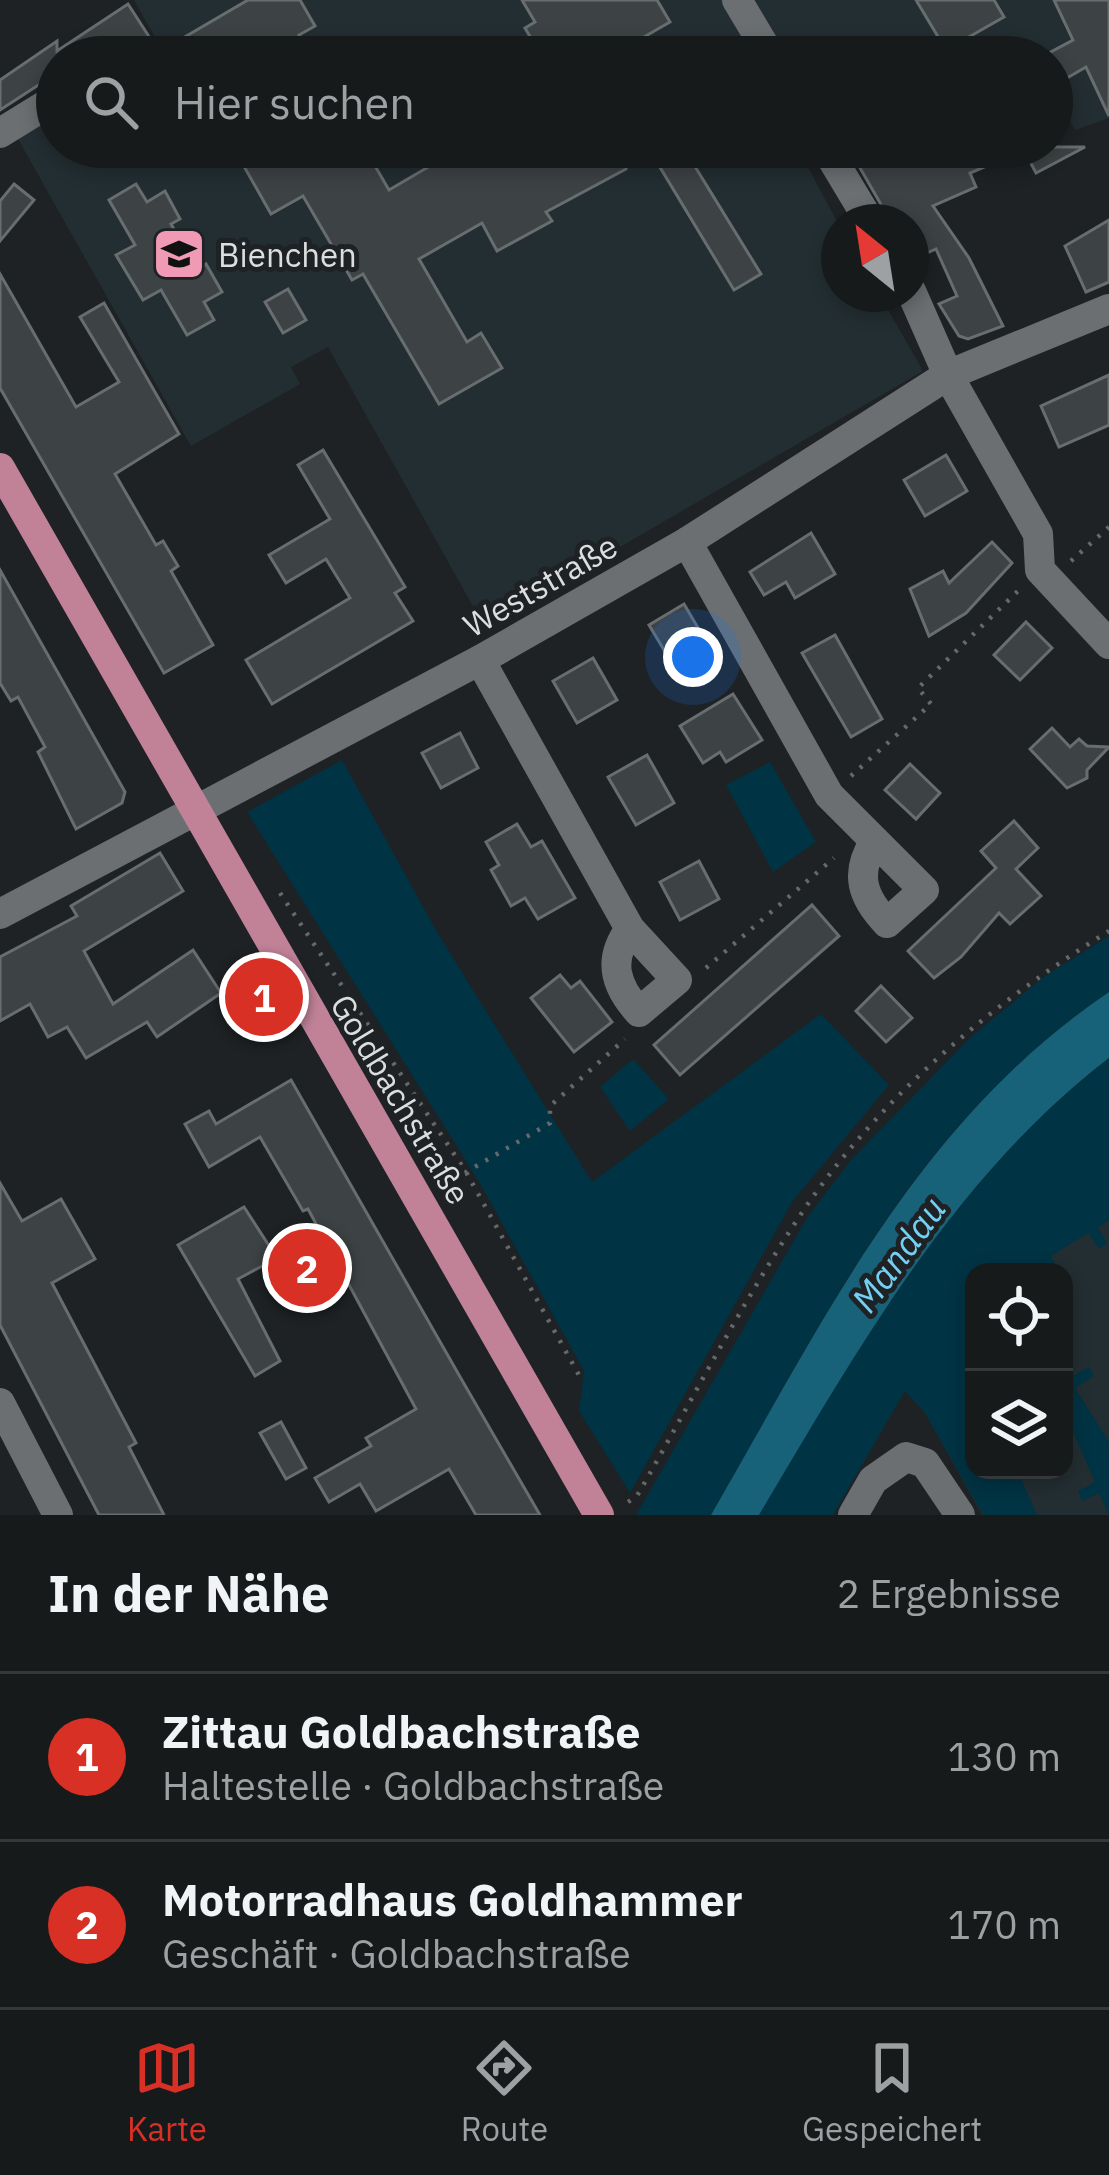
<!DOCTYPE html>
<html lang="de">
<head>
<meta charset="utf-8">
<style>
	body { margin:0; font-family:"IBM Plex Sans",sans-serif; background:#1f2324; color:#f1f3f6 }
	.controls { position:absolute; right:36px; bottom:36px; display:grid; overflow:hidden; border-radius:24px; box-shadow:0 6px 18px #0003 }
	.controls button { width:108px; height:108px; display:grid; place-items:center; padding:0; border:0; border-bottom:3px solid #35383a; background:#161a1b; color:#f1f3f6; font:60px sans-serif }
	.compass { position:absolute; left:821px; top:204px; width:108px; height:108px; border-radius:50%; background:#161a1b; box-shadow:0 6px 18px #0003; rotate:330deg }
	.you { position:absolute; left:693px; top:657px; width:42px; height:42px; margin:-30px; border:9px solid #fff; border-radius:50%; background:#1a73e8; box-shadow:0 0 0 18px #1a73e833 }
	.badge { display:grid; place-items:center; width:78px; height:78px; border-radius:50%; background:#d93025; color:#fff; font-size:39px; font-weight:700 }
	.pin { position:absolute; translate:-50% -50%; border:6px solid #fff; box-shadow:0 3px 12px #0006 }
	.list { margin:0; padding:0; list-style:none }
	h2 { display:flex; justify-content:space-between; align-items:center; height:156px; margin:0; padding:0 48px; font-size:51px }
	h2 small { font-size:39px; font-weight:400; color:#9ea1a3 }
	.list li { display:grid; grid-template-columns:78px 1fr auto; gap:36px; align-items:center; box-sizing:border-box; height:168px; padding:0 48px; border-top:3px solid #35383a }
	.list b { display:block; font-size:45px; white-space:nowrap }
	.list p { margin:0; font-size:39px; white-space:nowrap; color:#9ea1a3 }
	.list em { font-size:39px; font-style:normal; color:#9ea1a3 }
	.icon { flex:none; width:66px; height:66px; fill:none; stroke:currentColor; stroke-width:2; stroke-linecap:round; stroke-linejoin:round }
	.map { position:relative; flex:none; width:1109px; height:1515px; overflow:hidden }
	.search { position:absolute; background:#161a1b; box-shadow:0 6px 18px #0003; left:36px; right:36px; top:36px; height:132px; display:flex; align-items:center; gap:30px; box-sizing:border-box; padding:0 42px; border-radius:66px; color:#9ea1a3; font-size:45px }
	.sheet { height:492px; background:#161a1b }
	nav { display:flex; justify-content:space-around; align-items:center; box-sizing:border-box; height:168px; border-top:3px solid #35383a; background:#161a1b; font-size:33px; color:#9ea1a3 }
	nav a { display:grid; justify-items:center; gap:6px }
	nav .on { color:#d93025 }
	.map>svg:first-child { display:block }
	.built { fill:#232e32 }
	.green { fill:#003343 }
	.water { fill:#176179 }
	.building { fill:#3d4244; stroke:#686d6f; stroke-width:3 }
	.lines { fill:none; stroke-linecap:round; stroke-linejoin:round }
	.path { stroke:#66696b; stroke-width:4.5; stroke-dasharray:3 9; stroke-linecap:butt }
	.minor { stroke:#6b6f71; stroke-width:30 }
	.major { stroke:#c18298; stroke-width:30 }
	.labels { text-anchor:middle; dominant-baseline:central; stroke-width:10; stroke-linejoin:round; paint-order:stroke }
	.poi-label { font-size:33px; fill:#dbdedf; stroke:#1e2224; text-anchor:start }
	.street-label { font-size:33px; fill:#dbdedf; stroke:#1e2224 }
	.water-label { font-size:36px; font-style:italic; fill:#72d0f4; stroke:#1e2224 }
</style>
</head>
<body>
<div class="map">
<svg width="1109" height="1515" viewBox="0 0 1109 1515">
	<rect width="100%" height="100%" fill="#1e2224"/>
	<g class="built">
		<polygon points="134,0 1109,0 1109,118 1075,130 1052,88 1052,57 1035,57 1024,39 986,57 166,57"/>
		<polygon points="57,109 57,147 110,147 118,161 142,147 797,147 839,225 839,294 879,294 923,371 484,626 328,347 291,367 300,384 191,446 18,139"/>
		<polygon points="1109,1142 1109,1515 982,1515 925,1413 974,1299 974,1470 1064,1470 1064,1272 990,1272"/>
	</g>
	<g class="green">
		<polygon points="342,760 437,932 592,1182 821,1014 889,1085 792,1202 630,1493 579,1411 584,1371 478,1180 247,812"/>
		<polygon points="770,762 816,842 773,872 726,785"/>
		<path d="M1109 936V992C914 1125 826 1317 711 1515H636L808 1216 851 1160 972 1036 1045 976Z"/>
		<path d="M1109 1058V1220L1098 1228 1107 1243 1099 1249 1088 1233 1051 1256 1060 1272H1049L1042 1262 1025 1272H974V1357L966 1362 974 1379V1470H1017L1037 1515H983L925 1413 905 1391 833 1515H759C858 1349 953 1178 1109 1058Z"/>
		<polygon points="633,1059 669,1099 630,1131 600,1087"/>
		<polygon points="1089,1367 1094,1376 1075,1388 1109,1442 1109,1515 1099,1493 1082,1501 1078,1491 1095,1482 1069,1423 1064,1425 1064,1372 1069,1378"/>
	</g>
	<path class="water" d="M1109 992V1058C953 1178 858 1349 759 1515H711C824 1320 917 1122 1109 992Z"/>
	<g class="building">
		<polygon points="248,0 300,0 315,26 299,35 312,57 57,57 57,73 0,110 0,80 57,41 57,51 128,4 159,52"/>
		<polygon points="522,0 657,0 670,22 637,41 667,49 666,57 542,57 525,28 535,22"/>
		<polygon points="916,0 994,0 1004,17 946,50"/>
		<polygon points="1054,0 1109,0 1109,116 1086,67 1060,82 1052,57 1045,55 1073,40"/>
		<polygon points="233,147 364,147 389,190 447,156 442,147 633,147 626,169 546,212 552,221 497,251 482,223 419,259 467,342 481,333 502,368 439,404 363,274 352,280 303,196 271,214"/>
		<polygon points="676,147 683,147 761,274 734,290 655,159"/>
		<polygon points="848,147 1085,147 1036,173 1024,150 970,173 976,187 933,206 969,258 1003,326 968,339 959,336 939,304 957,296 936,249 911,260 911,222 891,222"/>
		<polygon points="14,184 34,200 0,241 0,201"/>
		<polygon points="136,184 147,202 165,191 180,219 171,224 197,270 206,264 222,292 204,302 214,320 187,335 161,290 143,300 116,255 135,245 109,200"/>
		<polygon points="1109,220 1109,282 1086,292 1065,246"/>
		<polygon points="0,274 76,407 119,382 80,317 104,303 179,434 115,474 156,545 163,541 178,566 171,571 213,645 164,673 0,388"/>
		<polygon points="288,289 306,320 283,333 265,302"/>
		<polygon points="1109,375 1109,425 1059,447 1041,406"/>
		<polygon points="323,450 405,587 395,593 413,621 272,704 246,660 350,598 326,559 286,583 269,555 330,519 298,465"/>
		<polygon points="946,455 967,491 925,516 904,480"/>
		<polygon points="811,533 835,574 795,598 786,582 764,595 750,572"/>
		<polygon points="992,542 1012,563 966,613 929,636 910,589 943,571 949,583"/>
		<polygon points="0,570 125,792 122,803 76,829 38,752 45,747 18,697 11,701 0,683"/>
		<polygon points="684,604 711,650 676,670 649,625"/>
		<polygon points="1026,622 1052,648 1020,680 994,655"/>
		<polygon points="835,635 882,719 851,737 802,653"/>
		<polygon points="593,658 617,700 577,723 553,681"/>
		<polygon points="733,694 762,740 726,762 720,752 703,763 680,726"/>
		<polygon points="1052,728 1070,747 1079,739 1087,746 1109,747 1087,770 1087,778 1067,788 1030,749"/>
		<polygon points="460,733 478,768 441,788 422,753"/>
		<polygon points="647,755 674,803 636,825 608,777"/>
		<polygon points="910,764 940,793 916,819 885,790"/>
		<polygon points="1014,821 1038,848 1016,869 1041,896 1010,924 999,913 961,957 934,978 908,951 996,868 981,851"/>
		<polygon points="517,824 531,847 542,841 575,898 538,919 525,898 511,906 491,870 499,865 486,842"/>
		<polygon points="160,853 183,891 84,951 113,1004 193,950 221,993 157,1037 147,1022 86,1058 67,1027 48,1037 30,1004 0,1021 0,957 77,916 71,906"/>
		<polygon points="699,861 719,899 680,920 660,882"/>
		<polygon points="812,905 839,936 680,1075 654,1045"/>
		<polygon points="560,975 571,988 580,981 612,1022 574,1052 531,998"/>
		<polygon points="881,986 912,1018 886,1042 856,1011"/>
		<polygon points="291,1080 459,1375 540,1515 476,1515 449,1469 376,1511 360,1484 329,1502 315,1478 371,1446 366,1438 416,1409 308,1209 303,1211 260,1137 209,1167 185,1124 209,1111 216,1124"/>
		<polygon points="0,1183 22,1221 61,1199 95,1259 52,1283 136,1443 129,1447 164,1515 99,1515 0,1325"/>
		<polygon points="244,1207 277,1258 238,1279 280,1361 255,1376 178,1245"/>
		<polygon points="281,1422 306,1468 286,1479 260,1433"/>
	</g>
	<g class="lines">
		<g class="path">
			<polyline points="1071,561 1109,527"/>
			<polyline points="851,776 931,704 918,688 1020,589"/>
			<polyline points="280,893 466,1172 580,1377"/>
			<polyline points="706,968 834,858"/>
			<polyline points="444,1185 550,1123 550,1106 625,1039"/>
			<path d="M628 1502 637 1496C690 1404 739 1308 797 1220 876 1100 988 1006 1109 931"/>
		</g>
		<g class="minor">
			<polyline points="737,0 771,57"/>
			<polyline points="0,133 57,98"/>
			<polyline points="825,147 870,222"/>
			<polyline points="911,291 948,375 1038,534 1040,570 1109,644"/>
			<path d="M687 542 829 795 924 890 887 923C862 897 854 873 875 841"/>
			<path d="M480 660 630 929 677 980 639 1012C615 986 607 960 630 929"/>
			<polyline points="0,914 480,660 687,542 948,375 1109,309"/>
			<polyline points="0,1403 58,1515"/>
			<polyline points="853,1515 873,1480 906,1457 925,1463 960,1515"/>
		</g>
		<polyline class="major" points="0,468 599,1515"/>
	</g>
	<defs>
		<g id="school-square" transform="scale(2.7)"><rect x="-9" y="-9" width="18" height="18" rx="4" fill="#f09ab5" stroke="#1e2224"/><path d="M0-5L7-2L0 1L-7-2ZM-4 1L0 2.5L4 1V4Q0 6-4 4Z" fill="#111"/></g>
	</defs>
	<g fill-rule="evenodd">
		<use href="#school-square" x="179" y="254"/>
	</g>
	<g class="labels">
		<g class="poi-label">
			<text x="218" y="254">Bienchen</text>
		</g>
		<g class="street-label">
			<text transform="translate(540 585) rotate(-30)">Weststraße</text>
			<text transform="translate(401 1099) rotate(59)">Goldbachstraße</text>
		</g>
		<g class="water-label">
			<text transform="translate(898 1254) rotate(-54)">Mandau</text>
		</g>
	</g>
</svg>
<div class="controls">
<button><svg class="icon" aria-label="locate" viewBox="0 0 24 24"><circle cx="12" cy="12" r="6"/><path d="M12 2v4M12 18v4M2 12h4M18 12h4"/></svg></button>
<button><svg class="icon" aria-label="layers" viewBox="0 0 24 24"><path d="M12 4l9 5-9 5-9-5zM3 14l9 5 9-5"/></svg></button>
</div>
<svg class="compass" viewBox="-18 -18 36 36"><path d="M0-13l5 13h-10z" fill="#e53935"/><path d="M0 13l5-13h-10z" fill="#9ea1a3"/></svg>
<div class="you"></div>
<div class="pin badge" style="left:264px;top:997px">1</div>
<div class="pin badge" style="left:307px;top:1268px">2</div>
<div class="search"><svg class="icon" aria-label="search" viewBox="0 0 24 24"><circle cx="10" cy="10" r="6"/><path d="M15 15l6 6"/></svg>Hier suchen</div>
</div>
<section class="sheet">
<h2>In der Nähe<small>2 Ergebnisse</small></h2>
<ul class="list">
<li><span class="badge">1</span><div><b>Zittau Goldbachstraße</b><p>Haltestelle · Goldbachstraße</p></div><em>130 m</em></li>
<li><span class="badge">2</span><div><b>Motorradhaus Goldhammer</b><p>Geschäft · Goldbachstraße</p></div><em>170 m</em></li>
</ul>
</section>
<nav>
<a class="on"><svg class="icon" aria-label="map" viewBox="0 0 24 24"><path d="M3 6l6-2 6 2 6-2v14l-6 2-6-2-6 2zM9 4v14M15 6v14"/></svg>Karte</a>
<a><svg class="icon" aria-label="directions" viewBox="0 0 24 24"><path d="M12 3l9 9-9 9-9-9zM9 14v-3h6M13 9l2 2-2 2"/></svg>Route</a>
<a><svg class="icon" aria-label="saved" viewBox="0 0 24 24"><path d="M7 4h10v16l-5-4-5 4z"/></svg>Gespeichert</a>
</nav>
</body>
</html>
